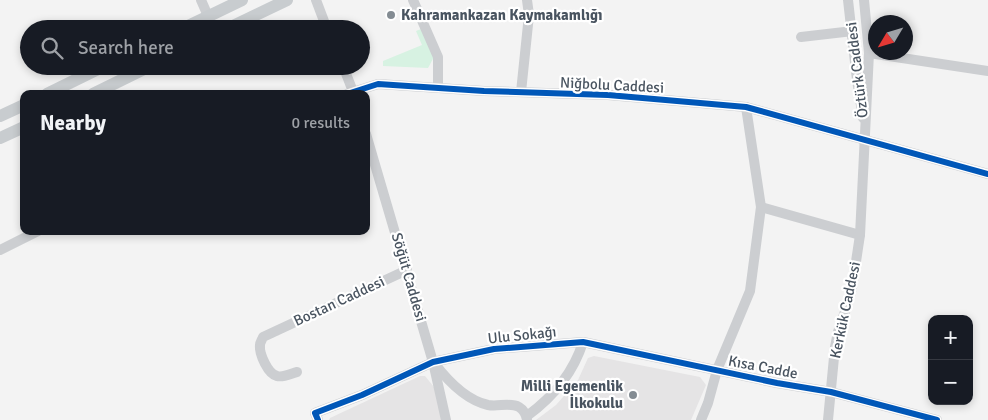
<!DOCTYPE html>
<html lang="en">
<head>
<meta charset="utf-8">
<style>
	body { margin:0; font-family:Signika,sans-serif; background:#242831; color:#f1f3f6 }
	.controls { position:absolute; right:15px; bottom:15px; display:grid; overflow:hidden; border-radius:10px; box-shadow:0 2px 8px #0003 }
	.controls button { width:45px; height:45px; display:grid; place-items:center; padding:0; border:0; border-bottom:1px solid #363941; background:#171b24; color:#f1f3f6; font:25px sans-serif }
	.compass { position:absolute; left:868px; top:15px; width:45px; height:45px; border-radius:50%; background:#171b24; box-shadow:0 2px 8px #0003; rotate:232deg }
	.list { margin:0; padding:0; list-style:none }
	h2 { display:flex; justify-content:space-between; align-items:center; height:65px; margin:0; padding:0 20px; font-size:21px }
	h2 small { font-size:16px; font-weight:400; color:#9ea1a6 }
	.icon { flex:none; width:28px; height:28px; fill:none; stroke:currentColor; stroke-width:2; stroke-linecap:round; stroke-linejoin:round }
	.map { position:relative; flex:none; width:988px; height:420px; overflow:hidden }
	.search { position:absolute; background:#171b24; box-shadow:0 2px 8px #0003; left:20px; top:20px; width:350px; height:55px; display:flex; align-items:center; gap:12px; box-sizing:border-box; padding:0 18px; border-radius:28px; color:#9ea1a6; font-size:19px }
	.panel { position:absolute; background:#171b24; box-shadow:0 2px 8px #0003; left:20px; top:90px; width:350px; height:145px; border-radius:10px }
	.map>svg:first-child { display:block }
	.education { fill:#e5e4e5 }
	.green { fill:#d7f2e2 }
	.lines { fill:none; stroke-linecap:round; stroke-linejoin:round }
	.minor { stroke:#ccced1; stroke-width:10 }
	.major { stroke:#c8cccf; stroke-width:12 }
	.cycleway-casing { stroke:#fff; stroke-width:9 }
	.cycleway { stroke:#0057b8; stroke-width:6 }
	.poi-dot { fill:#848c93; stroke:#fff; stroke-width:2 }
	.labels { text-anchor:middle; dominant-baseline:central; stroke-width:4.5; stroke-linejoin:round; paint-order:stroke }
	.poi-label { font-size:15px; font-weight:bold; fill:#495460; stroke:#fff; text-anchor:start }
	.street-label { font-size:15px; fill:#495460; stroke:#fff }
</style>
</head>
<body>
<div class="map">
<svg width="988" height="420" viewBox="0 0 988 420">
	<rect width="100%" height="100%" fill="#f3f3f3"/>
	<g class="education">
		<polygon points="594,356 700,377 706,385 691,420 536,420 556,405 578,380 588,358"/>
		<polygon points="420,376 425,376 438,392 443,420 329,420 330,418"/>
	</g>
	<polygon class="green" points="421,29 434,57 428,68 383,66 383,61 422,45 416,31"/>
	<g class="lines">
		<g class="minor">
			<polyline points="201,0 208,16"/>
			<polyline points="316,0 327,29"/>
			<polyline points="413,0 438,57 438,88"/>
			<polyline points="848,0 857,80 863,118"/>
			<polyline points="801,37 853,31"/>
			<polyline points="869,53 988,71"/>
			<polyline points="343,66 354,94"/>
			<polyline points="521,92 529,15 527,0"/>
			<polyline points="347,94 378,84 484,91 608,95 746,107 988,174"/>
			<polyline points="366,134 433,362 446,420"/>
			<polyline points="761,207 860,235"/>
			<polyline points="0,250 38,231"/>
			<path d="M435 364C448 381 466 400 488 405 498 407 510 402 519 407 524 410 526 414 527 420"/>
			<path d="M297 372C292 373 283 378 277 376 268 374 259 354 260 345 260 342 262 340 263 337L407 270"/>
			<path d="M527 416C553 397 573 374 583 342"/>
			<polyline points="318,420 315,413 362,395 433,362 494,349 583,342 777,383 831,392 937,420"/>
			<polyline points="701,420 708,403 717,370 750,291 761,207 746,107"/>
			<polyline points="828,420 835,347 838,332 848,303 852,288 860,235 869,53 864,0"/>
		</g>
		<g class="major">
			<polyline points="182,29 242,0"/>
			<polyline points="227,29 287,0"/>
			<polyline points="47,94 104,66"/>
			<polyline points="93,94 150,66"/>
			<polyline points="0,116 24,105"/>
			<polyline points="0,138 24,127"/>
		</g>
		<g class="cycleway-casing">
			<g id="cycleway">
				<polyline points="347,94 378,84 484,91 608,95 746,107 988,174"/>
				<polyline points="318,420 315,413 362,395 433,362 494,349 583,342 777,383 831,392 937,420"/>
			</g>
		</g>
		<use href="#cycleway" class="cycleway"/>
	</g>
	<g class="poi-dot">
		<circle cx="391" cy="15" r="5"/>
		<circle cx="633" cy="395" r="5"/>
	</g>
	<g class="labels">
		<g class="poi-label">
			<text x="401" y="15">Kahramankazan Kaymakamlığı</text>
			<text x="623" y="386" text-anchor="end">Milli Egemenlik<tspan x="623" dy="17">İlkokulu</tspan></text>
		</g>
		<g class="street-label">
			<text transform="translate(857 70) rotate(-97)">Öztürk Caddesi</text>
			<text transform="translate(612 85) rotate(3)">Niğbolu Caddesi</text>
			<text transform="translate(409 277) rotate(74)">Söğüt Caddesi</text>
			<text transform="translate(339 301) rotate(-25)">Bostan Caddesi</text>
			<text transform="translate(845 310) rotate(-78)">Kerkük Caddesi</text>
			<text transform="translate(522 335) rotate(-6)">Ulu Sokağı</text>
			<text transform="translate(763 367) rotate(11)">Kısa Cadde</text>
		</g>
	</g>
</svg>
<div class="controls">
<button>+</button>
<button>−</button>
</div>
<svg class="compass" viewBox="-18 -18 36 36"><path d="M0-13l5 13h-10z" fill="#e53935"/><path d="M0 13l5-13h-10z" fill="#9ea1a6"/></svg>
<div class="search"><svg class="icon" aria-label="search" viewBox="0 0 24 24"><circle cx="10" cy="10" r="6"/><path d="M15 15l6 6"/></svg>Search here</div>
<section class="panel">
<h2>Nearby<small>0 results</small></h2>
<ul class="list">
</ul>
</section>
</div>
</body>
</html>
